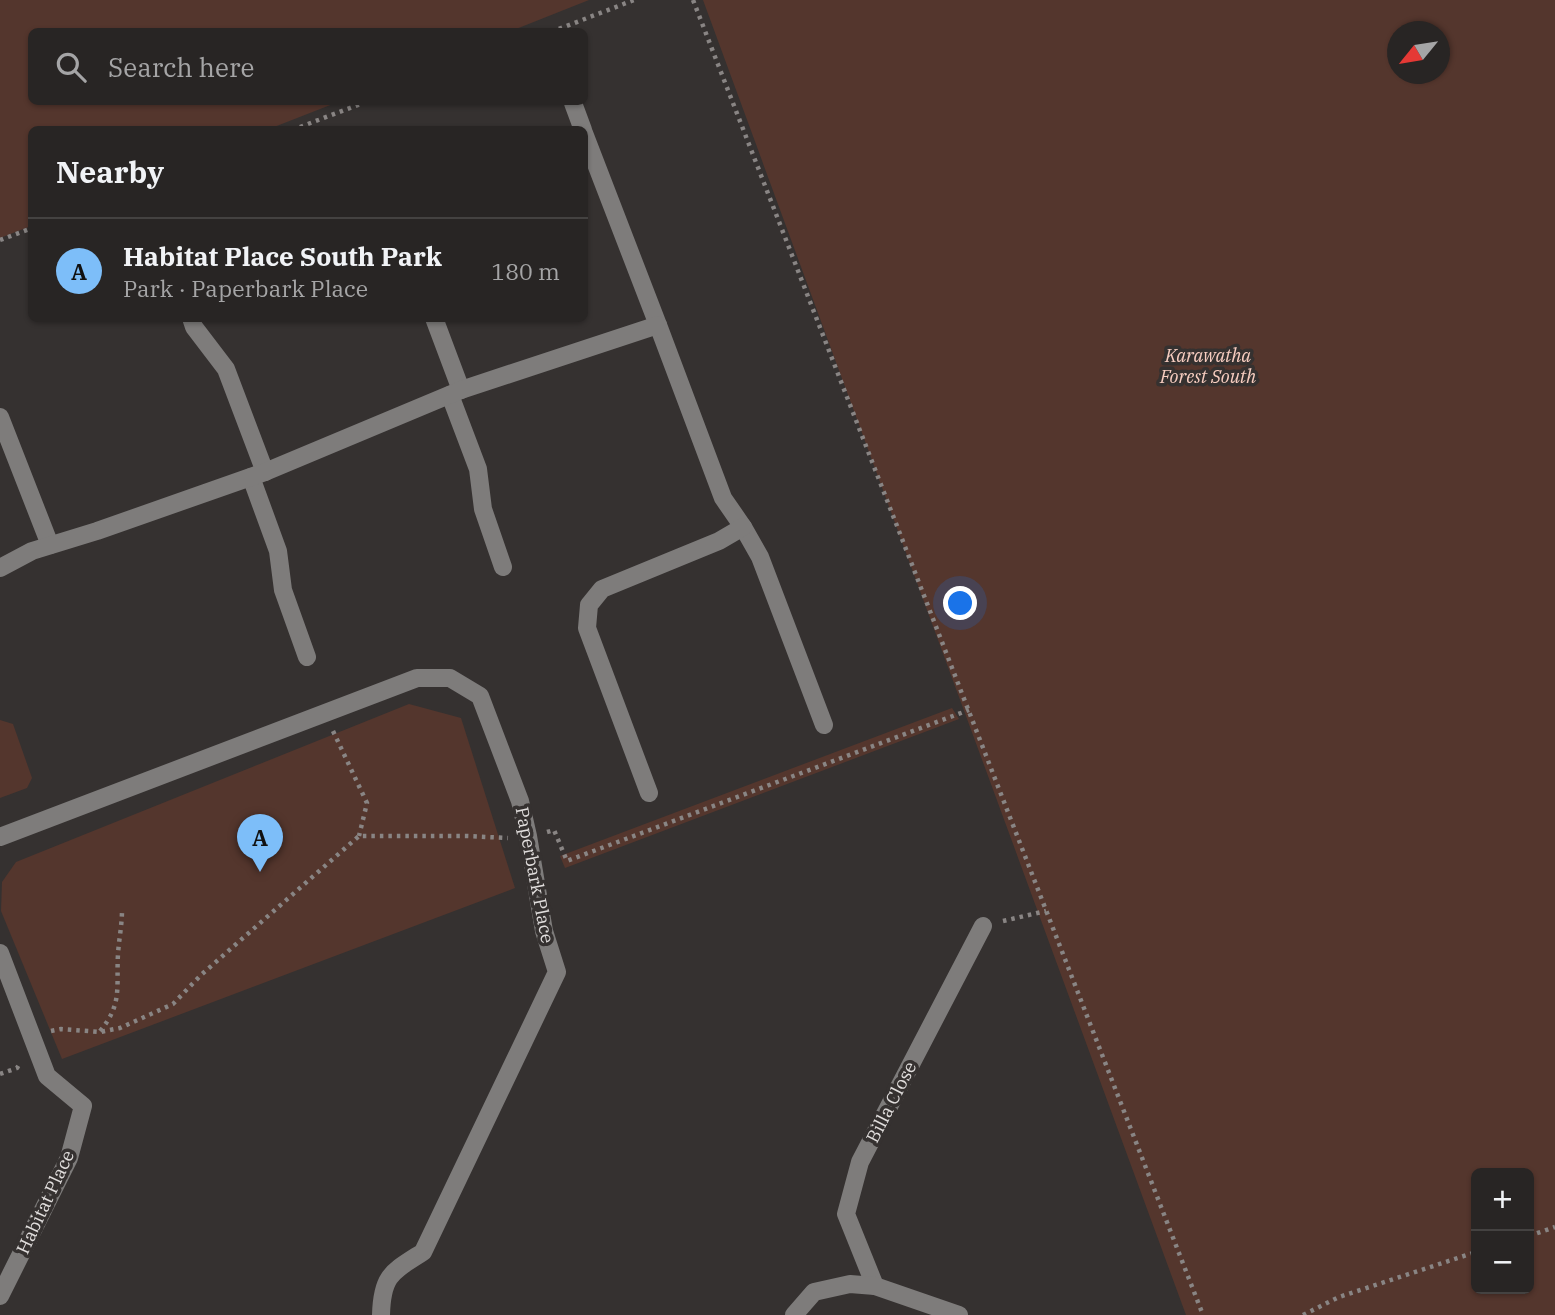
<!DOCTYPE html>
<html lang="en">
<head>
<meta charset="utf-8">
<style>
	body { margin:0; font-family:"IBM Plex Serif",serif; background:#302d2c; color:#f1f3f6 }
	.controls { position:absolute; right:21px; bottom:21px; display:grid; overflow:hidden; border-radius:10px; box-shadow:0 2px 5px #0004 }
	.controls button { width:63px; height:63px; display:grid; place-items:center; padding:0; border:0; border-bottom:2px solid #444241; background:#282524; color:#f1f3f6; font:35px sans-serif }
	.compass { position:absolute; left:1387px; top:21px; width:63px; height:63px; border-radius:50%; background:#282524; box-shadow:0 2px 5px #0004; rotate:240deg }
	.you { position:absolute; left:961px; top:604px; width:24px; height:24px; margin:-18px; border:5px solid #fff; border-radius:50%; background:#1a73e8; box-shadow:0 0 0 10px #1a73e833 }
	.badge { display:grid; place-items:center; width:46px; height:46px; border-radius:50%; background:#7dbef9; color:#111; font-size:23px; font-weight:700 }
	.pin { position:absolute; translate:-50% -58px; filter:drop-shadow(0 2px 4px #0008) }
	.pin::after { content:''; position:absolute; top:37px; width:24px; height:21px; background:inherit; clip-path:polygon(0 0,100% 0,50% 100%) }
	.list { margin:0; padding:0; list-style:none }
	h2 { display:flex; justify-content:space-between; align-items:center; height:91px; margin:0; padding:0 28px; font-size:30px }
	h2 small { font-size:23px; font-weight:400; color:#a5a5a6 }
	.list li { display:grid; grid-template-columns:46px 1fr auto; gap:21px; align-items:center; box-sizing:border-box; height:105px; padding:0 28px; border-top:2px solid #444241 }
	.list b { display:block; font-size:26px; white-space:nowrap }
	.list p { margin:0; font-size:23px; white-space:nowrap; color:#a5a5a6 }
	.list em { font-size:23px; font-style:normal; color:#a5a5a6 }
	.icon { flex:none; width:38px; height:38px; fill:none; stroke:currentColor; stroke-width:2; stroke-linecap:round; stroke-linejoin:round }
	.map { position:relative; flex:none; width:1555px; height:1315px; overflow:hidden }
	.search { position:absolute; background:#282524; box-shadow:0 2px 5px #0004; left:28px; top:28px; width:560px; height:77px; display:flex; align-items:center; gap:18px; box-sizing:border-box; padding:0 24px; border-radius:10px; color:#a5a5a6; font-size:26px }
	.panel { position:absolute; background:#282524; box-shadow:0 2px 5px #0004; left:28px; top:126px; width:560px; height:196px; border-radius:10px }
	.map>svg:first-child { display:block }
	.green { fill:#54362d; fill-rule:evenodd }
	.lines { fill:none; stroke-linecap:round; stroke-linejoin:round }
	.path { stroke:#898584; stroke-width:4.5; stroke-dasharray:3.5 5; stroke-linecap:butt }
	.minor { stroke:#7e7c7b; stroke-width:18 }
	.labels { text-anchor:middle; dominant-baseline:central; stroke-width:7; stroke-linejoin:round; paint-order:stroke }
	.park-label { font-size:18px; font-style:italic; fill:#f8cec1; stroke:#353130 }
	.street-label { font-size:18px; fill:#e1dedd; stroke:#353130 }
</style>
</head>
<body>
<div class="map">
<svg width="1555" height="1315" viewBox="0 0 1555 1315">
	<rect width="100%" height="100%" fill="#353130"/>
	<g class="green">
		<polygon points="0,0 589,0 511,31 32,32 32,102 338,102 269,129 32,130 31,226 0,238"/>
		<path d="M703 0H1555V1315H1186ZM1398 32H1440V74H1398ZM1529 1173V1289H1476V1173Z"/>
		<polygon points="409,704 461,718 515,888 62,1059 1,911 2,882 16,862"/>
		<polygon points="952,708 959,719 565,868 560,856"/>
		<polygon points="0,720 13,724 32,778 27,788 0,798"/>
	</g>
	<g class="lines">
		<g class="path">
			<polyline points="693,0 1203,1315"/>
			<polyline points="551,32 634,0"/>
			<polyline points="292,130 366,102"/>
			<polyline points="0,240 32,228"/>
			<polyline points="333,731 367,803 359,836"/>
			<polyline points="547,832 554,830 567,861 969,710"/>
			<polyline points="1003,921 1046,911"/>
			<polyline points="51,1031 61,1029 100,1032 120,1028 173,1004 201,975 359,836 467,836 508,838"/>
			<path d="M100 1031C123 1004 116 986 118 954 119 939 122 925 122 910"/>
			<polyline points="0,1074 17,1068 20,1063"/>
			<polyline points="1529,1236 1555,1227"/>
			<polyline points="1303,1315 1339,1297 1476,1252"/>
		</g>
		<g class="minor">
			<polyline points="573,103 583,130"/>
			<polyline points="584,133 658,325"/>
			<polyline points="191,318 194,327 226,369 265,472"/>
			<polyline points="434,318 461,390"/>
			<polyline points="450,395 478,469 483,509 503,567"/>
			<polyline points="0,417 50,545"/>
			<polyline points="251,477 278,551 283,590 307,657"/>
			<polyline points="0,568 32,551 97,531 265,472 461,390 658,325 723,498 743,527 760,557 824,725"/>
			<polyline points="649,793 587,628 589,605 602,589 719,541 743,527"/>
			<path d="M0 837 417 678H450L480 696 520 801 528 836 544 931 557 972 423 1252C392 1272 382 1275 381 1315"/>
			<polyline points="0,953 47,1076 83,1106 69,1158 0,1296"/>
			<polyline points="875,1286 846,1214 860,1162 983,926"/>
			<polyline points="794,1315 814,1292 850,1284 875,1286 959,1315"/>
		</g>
	</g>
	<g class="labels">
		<g class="park-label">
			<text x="1208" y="355">Karawatha<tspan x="1208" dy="21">Forest South</tspan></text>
		</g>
		<g class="street-label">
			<text transform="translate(535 875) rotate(79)">Paperbark Place</text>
			<text transform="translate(891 1102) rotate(-63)">Billa Close</text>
			<text transform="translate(45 1202) rotate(-65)">Habitat Place</text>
		</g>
	</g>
</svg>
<div class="controls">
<button>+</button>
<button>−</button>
</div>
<svg class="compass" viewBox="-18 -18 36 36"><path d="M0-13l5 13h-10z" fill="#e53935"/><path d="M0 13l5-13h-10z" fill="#a5a5a6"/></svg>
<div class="you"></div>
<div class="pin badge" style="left:260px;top:872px">A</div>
<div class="search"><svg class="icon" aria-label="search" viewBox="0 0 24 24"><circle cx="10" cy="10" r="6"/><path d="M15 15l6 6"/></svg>Search here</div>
<section class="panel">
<h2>Nearby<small></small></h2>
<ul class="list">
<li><span class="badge">A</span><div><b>Habitat Place South Park</b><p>Park · Paperbark Place</p></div><em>180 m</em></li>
</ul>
</section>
</div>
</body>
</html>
